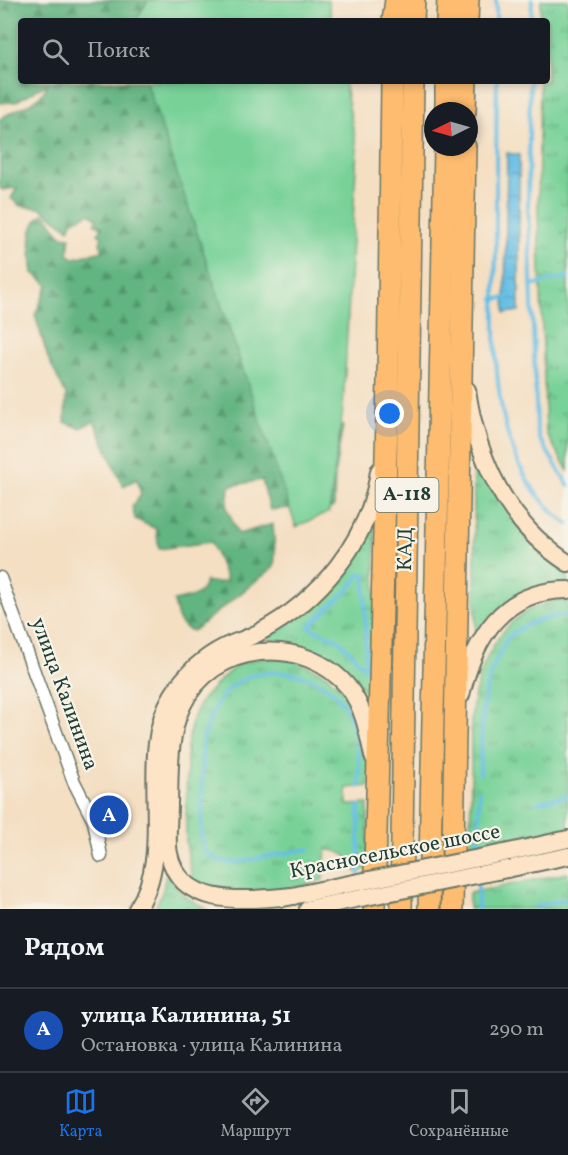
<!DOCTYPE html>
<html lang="ru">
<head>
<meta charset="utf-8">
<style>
	body { margin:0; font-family:Vollkorn,serif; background:#20242c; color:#f1f3f6 }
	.compass { position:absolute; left:424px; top:102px; width:54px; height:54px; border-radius:50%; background:#171b24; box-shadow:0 3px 9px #0003; rotate:265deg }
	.you { position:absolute; left:390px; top:414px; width:21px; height:21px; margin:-15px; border:4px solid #fff; border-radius:50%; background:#1a73e8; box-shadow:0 0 0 9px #1a73e833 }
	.badge { display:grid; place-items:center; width:39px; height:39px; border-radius:50%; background:#1a73e8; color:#fff; font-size:20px; font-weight:700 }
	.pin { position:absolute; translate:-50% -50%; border:3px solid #fff; box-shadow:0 2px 6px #0006 }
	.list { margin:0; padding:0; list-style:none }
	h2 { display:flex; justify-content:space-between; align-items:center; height:78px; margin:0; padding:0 24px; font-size:26px }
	h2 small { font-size:20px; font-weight:400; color:#9ea1a6 }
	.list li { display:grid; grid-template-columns:39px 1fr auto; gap:18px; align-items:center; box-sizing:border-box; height:84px; padding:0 24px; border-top:2px solid #363941 }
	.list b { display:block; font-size:22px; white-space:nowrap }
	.list p { margin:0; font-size:20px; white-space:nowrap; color:#9ea1a6 }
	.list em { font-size:20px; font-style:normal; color:#9ea1a6 }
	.icon { flex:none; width:33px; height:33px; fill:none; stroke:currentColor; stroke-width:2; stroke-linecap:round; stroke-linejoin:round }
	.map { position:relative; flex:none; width:568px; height:909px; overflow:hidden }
	.search { position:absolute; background:#171b24; box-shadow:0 3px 9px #0003; left:18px; right:18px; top:18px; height:66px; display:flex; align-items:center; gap:15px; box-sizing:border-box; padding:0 21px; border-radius:6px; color:#9ea1a6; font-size:22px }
	.sheet { height:162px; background:#171b24 }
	nav { display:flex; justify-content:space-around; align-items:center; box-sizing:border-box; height:84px; border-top:2px solid #363941; background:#171b24; font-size:16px; color:#9ea1a6 }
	nav a { display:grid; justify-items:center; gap:3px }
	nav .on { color:#1a73e8 }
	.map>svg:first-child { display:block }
	.grass { fill:url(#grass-tufts); stroke:#4c8866; stroke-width:1.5 }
	.forest { fill:url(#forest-firs); stroke:#40785a; stroke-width:1.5 }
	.garden { fill:#78d298; stroke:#4c8866; stroke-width:1.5 }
	.water { fill:url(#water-ripples); stroke:#437e8c; stroke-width:1.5 }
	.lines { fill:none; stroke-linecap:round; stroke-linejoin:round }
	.stream { stroke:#67bfe4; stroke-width:4 }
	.minor-casing { stroke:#6a7666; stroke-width:15 }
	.secondary-casing { stroke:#6a7666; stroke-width:20 }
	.motorway-casing { stroke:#6a7666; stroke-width:24 }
	.minor { stroke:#fff; stroke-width:12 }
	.secondary { stroke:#fee4c6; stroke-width:16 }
	.motorway { stroke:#fdbc70; stroke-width:21 }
	.secondary-bridge-casing { stroke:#6a7666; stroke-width:20; stroke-linecap:butt }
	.secondary-bridge { stroke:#fee4c6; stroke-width:16 }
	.labels { text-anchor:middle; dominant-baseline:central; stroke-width:4.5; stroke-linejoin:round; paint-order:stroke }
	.shield { fill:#f7f3e8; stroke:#60746a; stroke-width:1.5 }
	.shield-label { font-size:20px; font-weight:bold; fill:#1f3d34 }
	.street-label { font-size:21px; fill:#1f3d34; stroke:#f7f3e8 }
</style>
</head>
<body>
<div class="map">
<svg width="568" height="909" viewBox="0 0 568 909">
	<defs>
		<pattern id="grass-tufts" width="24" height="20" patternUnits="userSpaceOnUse" patternTransform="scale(1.5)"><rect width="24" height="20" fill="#78d298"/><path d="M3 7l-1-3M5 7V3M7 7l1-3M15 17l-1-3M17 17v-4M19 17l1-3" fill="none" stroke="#62ac7d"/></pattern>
		<pattern id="forest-firs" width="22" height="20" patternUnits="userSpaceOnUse" patternTransform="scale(1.5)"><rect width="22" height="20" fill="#62b480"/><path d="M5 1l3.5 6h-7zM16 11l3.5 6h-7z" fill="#50946a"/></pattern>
		<pattern id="water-ripples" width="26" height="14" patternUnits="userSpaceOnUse" patternTransform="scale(1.5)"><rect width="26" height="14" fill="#67bfe4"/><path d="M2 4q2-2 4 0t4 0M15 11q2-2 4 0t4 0" fill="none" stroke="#549cba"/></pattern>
	</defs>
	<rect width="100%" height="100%" fill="#f7f3e8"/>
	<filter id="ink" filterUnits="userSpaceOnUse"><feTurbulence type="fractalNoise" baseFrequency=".0167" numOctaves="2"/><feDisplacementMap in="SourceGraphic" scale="12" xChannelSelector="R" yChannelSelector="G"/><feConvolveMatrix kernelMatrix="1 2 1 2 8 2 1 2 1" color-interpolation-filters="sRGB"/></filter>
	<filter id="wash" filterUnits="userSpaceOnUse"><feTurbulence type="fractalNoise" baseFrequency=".008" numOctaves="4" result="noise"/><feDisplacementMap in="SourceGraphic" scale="24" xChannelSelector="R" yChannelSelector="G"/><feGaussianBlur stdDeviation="1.35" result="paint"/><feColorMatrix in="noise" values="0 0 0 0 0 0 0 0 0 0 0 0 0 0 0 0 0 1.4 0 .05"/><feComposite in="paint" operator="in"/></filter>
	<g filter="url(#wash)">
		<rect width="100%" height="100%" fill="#f4dfc3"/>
		<g class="grass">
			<polygon points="541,0 568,0 568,471 546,433 538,212 540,81 547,81 547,21 540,21"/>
			<polygon points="473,437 483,463 568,568 568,586 552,588 476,638"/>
			<path d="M375 516 376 712C364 688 345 660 319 652 303 647 288 646 272 643L269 636C284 623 302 613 317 600 343 577 358 546 375 516Z"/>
			<path d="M568 599V830L469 851C470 830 471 808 471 786 472 756 468 724 475 694 486 644 513 604 568 599Z"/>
			<path d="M264 658 294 660 325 674 346 692 356 711 370 768 369 786 347 788V805L368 804V869L356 872C351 857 342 850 326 850L323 880 298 887 256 894 202 892 192 879 186 842 187 746 192 721 201 701 219 681 239 663Z"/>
			<polygon points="168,872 182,895 207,909 155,909 163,890 166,874"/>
			<polygon points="568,873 568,909 469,909 469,893"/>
		</g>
		<path class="forest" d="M0 0H148L136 21H21V81H146L246 379 331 418 343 426 335 470 334 506 321 515 300 517 289 508 270 510 262 480 229 486 227 508 238 534 273 524 275 554 274 567 193 631C178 627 177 615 174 601 188 598 202 597 206 581L217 583 227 581 211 542 159 549 156 529 135 519 132 506 141 495 137 479 123 486 94 421 80 428 65 422 66 395 48 358 35 315 48 285 33 273C31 254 25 226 43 214L47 216 61 236 70 237 68 254 74 258 103 251 100 243 102 237 98 234 102 227 94 223 97 219 90 213 73 221 69 229 40 208 20 206 11 198 17 188 2 190 0 187V119C15 108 42 104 47 84L15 102 0 103Z"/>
		<g class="garden">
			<polygon points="148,0 328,0 332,21 136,21"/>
			<polygon points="146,81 344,81 357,148 343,409 329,512 296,527"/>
		</g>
		<polygon class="water" points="507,153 519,155 519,311 505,313"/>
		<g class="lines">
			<g class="stream">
				<polyline points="496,0 496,21"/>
				<polyline points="531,21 532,0"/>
				<path d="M497 81C496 136 496 190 496 245 495 335 483 465 568 524"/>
				<polyline points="530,81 528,203 537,429 539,438 568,485"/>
				<polyline points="532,285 568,277"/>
				<polyline points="494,299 505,298"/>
				<polygon points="360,574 365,575 366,669 339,640 308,627 349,589"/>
				<path d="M480 774C482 733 479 690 500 653 503 648 505 641 509 637 521 624 550 616 568 615"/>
				<polyline points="538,802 568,796"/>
				<polyline points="359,806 359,877"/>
				<path d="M309 849 231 863 218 860 205 852 201 837C202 814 202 791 202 768 202 758 201 745 204 736 209 719 217 699 230 688 258 664 306 669 333 692 357 713 361 757 359 787"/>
				<path d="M478 854C477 832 480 812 479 790"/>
				<polyline points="478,880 478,909"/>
				<polyline points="536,906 568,899"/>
			</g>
		</g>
	</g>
	<g filter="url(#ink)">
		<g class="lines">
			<g class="minor-casing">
				<polyline id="minor" points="0,578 74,782 94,821 101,856"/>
			</g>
			<g class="secondary-casing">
				<g id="secondary">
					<path d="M467 390C477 459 507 524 568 563"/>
					<path d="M461 695C475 637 502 590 568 590"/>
					<polyline points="509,852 568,839"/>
					<polyline points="507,869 568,856"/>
					<path d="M293 896C245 900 181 909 169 854 166 838 169 820 169 804 170 771 168 736 182 706 212 641 304 633 349 688 364 708 368 733 373 756"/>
					<polyline points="283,898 339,886"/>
					<path d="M137 909C177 850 135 757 172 696 184 676 203 658 225 647 235 642 247 639 258 633 319 601 370 540 379 471"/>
					<polyline points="308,909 346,901"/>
				</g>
			</g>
			<g class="motorway-casing">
				<g id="motorway">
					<polyline points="393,21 396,0"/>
					<polyline points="413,21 414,0"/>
					<polyline points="447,21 448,0"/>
					<polyline points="467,21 468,0"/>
					<polyline points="446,111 446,81"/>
					<polyline points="465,111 466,81"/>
					<polyline points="374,909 388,380 392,81"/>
					<polyline points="401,909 413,81"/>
					<polyline points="429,909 445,147"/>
					<polyline points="452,909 465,147"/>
				</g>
			</g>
			<use href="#minor" class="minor"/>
			<use href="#secondary" class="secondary"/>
			<use href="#motorway" class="motorway"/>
			<g class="secondary-bridge-casing">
				<g id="secondary-bridge">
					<polyline points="339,886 509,852"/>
					<polyline points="346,901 507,869"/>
				</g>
			</g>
			<use href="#secondary-bridge" class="secondary-bridge"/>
		</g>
	</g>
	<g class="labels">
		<rect class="shield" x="375.5" y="478" width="63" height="34" rx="4.5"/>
		<g class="shield-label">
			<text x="407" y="495">А-118</text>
		</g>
		<g class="street-label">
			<text transform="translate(406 549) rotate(-89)">КАД</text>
			<text transform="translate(64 694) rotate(70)">улица Калинина</text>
			<text transform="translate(395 852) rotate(-11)">Красносельское шоссе</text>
		</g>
	</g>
</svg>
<svg class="compass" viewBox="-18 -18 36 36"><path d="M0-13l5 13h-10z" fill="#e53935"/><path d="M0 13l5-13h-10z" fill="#9ea1a6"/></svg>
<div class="you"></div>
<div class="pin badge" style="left:109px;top:815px;background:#1a4fb4">A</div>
<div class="search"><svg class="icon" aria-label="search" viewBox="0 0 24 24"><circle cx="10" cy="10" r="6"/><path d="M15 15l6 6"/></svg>Поиск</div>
</div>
<section class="sheet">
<h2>Рядом<small></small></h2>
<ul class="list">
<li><span class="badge" style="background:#1a4fb4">A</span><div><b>улица Калинина, 51</b><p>Остановка · улица Калинина</p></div><em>290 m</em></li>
</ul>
</section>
<nav>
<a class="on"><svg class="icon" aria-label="map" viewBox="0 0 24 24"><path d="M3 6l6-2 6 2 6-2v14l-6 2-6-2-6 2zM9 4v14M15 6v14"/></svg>Карта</a>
<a><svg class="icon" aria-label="directions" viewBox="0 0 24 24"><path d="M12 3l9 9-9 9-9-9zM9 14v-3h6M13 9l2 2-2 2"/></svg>Маршрут</a>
<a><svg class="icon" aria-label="saved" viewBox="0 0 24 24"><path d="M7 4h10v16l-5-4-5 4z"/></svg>Сохранённые</a>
</nav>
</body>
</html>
